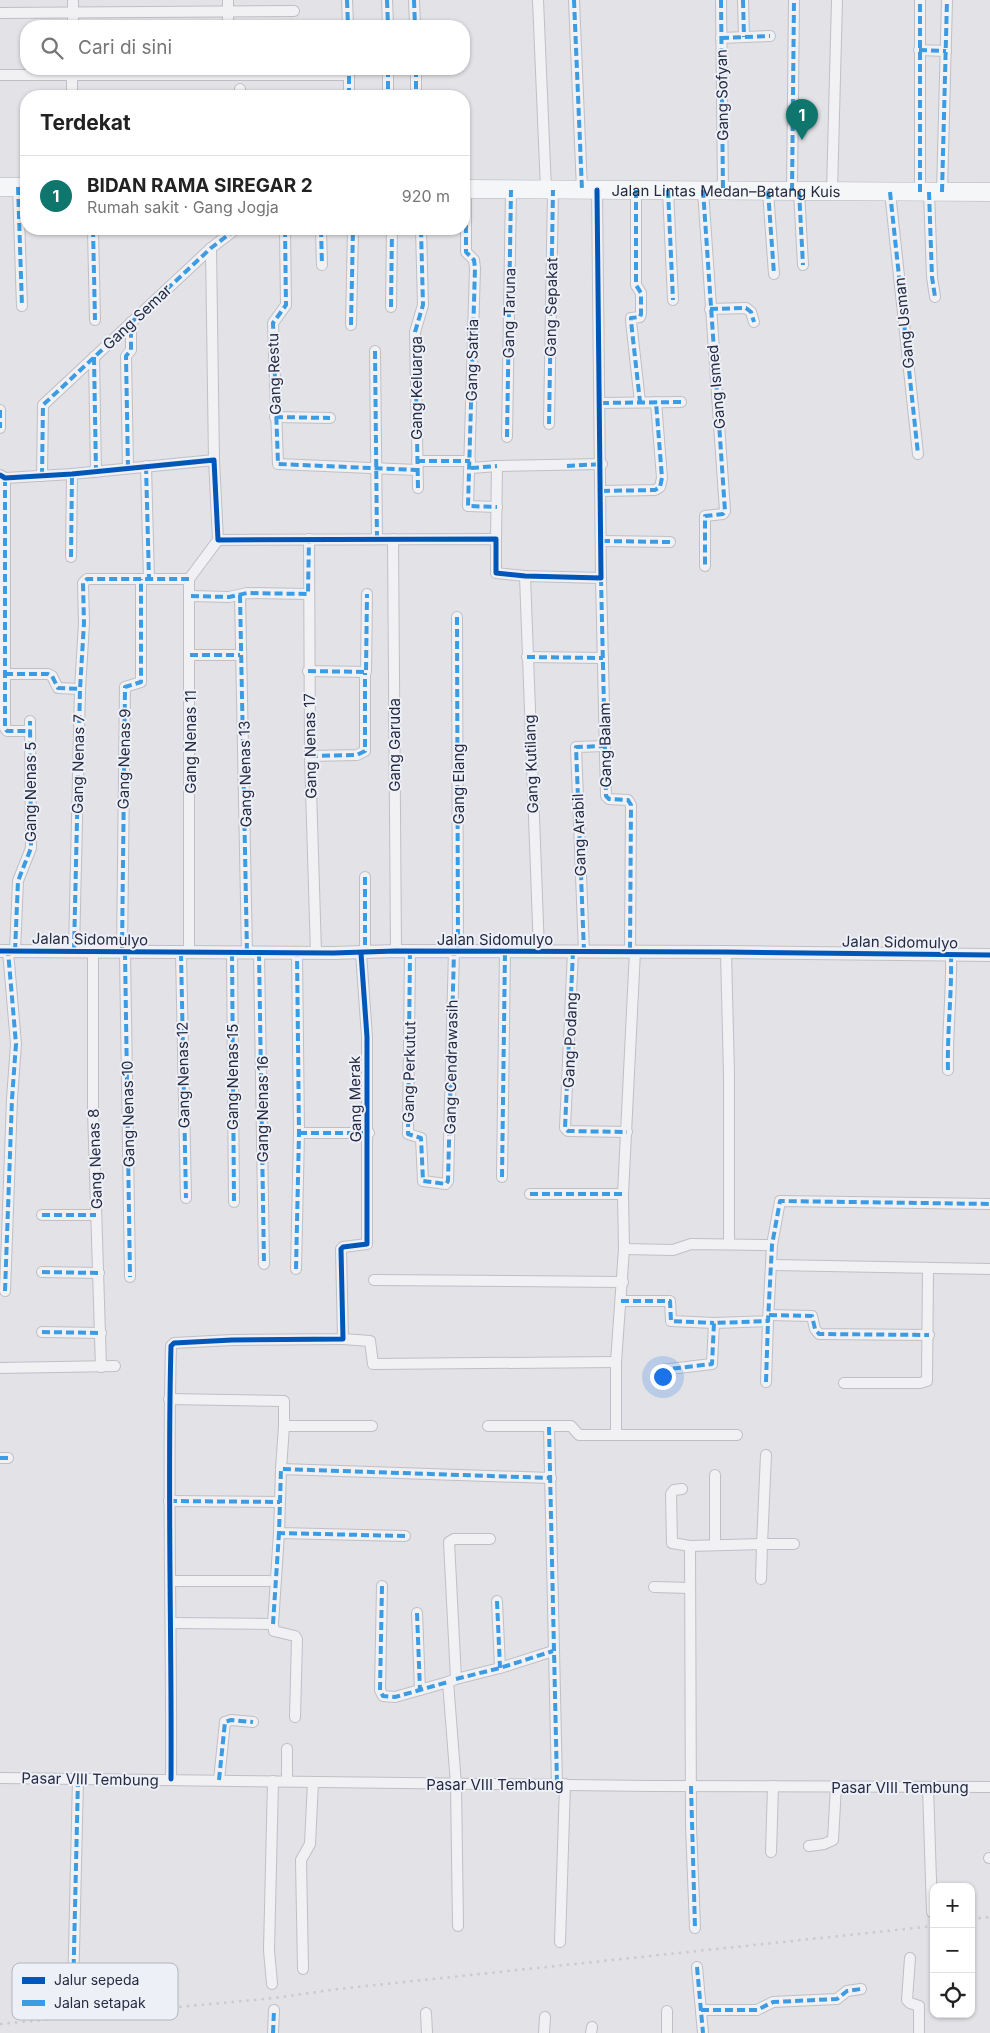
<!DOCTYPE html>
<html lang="id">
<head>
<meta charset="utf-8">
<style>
	body { margin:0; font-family:Inter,sans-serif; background:#f2f2f2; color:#222 }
	.controls { position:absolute; right:15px; bottom:15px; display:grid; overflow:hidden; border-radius:10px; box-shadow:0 1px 4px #0004 }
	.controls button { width:45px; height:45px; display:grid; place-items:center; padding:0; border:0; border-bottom:1px solid #e0e0e0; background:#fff; color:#222; font:25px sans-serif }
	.you { position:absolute; left:662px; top:1376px; width:18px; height:18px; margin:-12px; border:4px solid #fff; border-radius:50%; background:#1a73e8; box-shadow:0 0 0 8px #1a73e833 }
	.badge { display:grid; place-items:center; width:32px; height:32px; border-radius:50%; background:#0f766e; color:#fff; font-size:16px; font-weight:700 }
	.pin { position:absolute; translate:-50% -41px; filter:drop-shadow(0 1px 2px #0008) }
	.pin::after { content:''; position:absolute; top:26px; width:18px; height:15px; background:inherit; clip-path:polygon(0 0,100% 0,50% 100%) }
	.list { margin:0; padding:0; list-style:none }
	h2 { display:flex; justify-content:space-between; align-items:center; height:65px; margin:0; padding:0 20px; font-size:21px }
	h2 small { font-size:16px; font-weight:400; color:#767676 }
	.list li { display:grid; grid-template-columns:32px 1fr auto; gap:15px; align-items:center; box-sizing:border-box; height:80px; padding:0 20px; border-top:1px solid #e0e0e0 }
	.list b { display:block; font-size:19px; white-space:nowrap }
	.list p { margin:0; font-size:16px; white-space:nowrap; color:#767676 }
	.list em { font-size:16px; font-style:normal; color:#767676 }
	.icon { flex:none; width:28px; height:28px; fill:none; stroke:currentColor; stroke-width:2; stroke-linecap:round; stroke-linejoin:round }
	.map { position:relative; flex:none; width:990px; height:2033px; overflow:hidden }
	.search { position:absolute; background:#fff; box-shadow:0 1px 4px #0004; left:20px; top:20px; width:450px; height:55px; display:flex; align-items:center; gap:12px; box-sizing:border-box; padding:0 18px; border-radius:20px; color:#767676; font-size:19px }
	.panel { position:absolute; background:#fff; box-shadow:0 1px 4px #0004; left:20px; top:90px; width:450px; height:145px; border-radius:20px }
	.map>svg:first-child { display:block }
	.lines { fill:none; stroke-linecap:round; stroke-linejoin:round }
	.minor-casing { stroke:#bfbfc5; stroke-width:12 }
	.tertiary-casing { stroke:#bfbfc5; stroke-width:14 }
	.trunk-casing { stroke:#b4b5bc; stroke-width:19 }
	.minor { stroke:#f1f1f4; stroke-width:10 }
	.tertiary { stroke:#f1f1f4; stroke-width:12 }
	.trunk { stroke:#f5f6f7; stroke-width:18 }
	.rail { stroke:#cacbcf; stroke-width:2.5; stroke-dasharray:2.5 5; stroke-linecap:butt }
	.quiet { stroke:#3c9ce3; stroke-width:4; stroke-dasharray:8 4; stroke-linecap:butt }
	.cycleway-casing { stroke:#eef0f7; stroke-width:8 }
	.cycleway { stroke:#0057b8; stroke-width:5 }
	.labels { text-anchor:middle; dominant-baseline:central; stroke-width:4; stroke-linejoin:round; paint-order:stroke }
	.street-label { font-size:15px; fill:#262a42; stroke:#eef0f7 }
	.key { fill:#eef0f7; stroke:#b2b5c1; stroke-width:1 }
	.key-label { font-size:14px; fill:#262a42 }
</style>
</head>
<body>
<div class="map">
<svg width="990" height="2033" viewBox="0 0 990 2033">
	<rect width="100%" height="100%" fill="#e2e2e7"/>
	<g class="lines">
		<g class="minor-casing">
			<g id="minor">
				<polyline points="73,0 73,26"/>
				<polyline points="347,0 348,26"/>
				<polyline points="387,0 388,26"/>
				<polyline points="414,0 415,26"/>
				<polyline points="538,0 546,190"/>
				<polyline points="574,0 582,190"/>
				<polyline points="721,0 723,191"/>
				<polyline points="743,0 744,37"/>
				<polyline points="0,13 294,11"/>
				<polyline points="228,26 228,0"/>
				<polyline points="721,38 770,36"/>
				<polyline points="919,50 946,51"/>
				<polyline points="388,69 388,96"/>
				<polyline points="416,69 416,96"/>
				<polyline points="0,75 349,75"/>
				<polyline points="72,96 72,70"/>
				<polyline points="240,96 240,89"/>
				<polyline points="349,96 349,70"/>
				<polyline points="18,187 22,306"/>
				<polyline points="466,189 466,252 474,260 475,268 468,506 497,507"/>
				<polyline points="636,190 636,285 641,293 641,314 640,317 631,318 631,321 640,402"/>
				<polyline points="668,190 673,300"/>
				<polyline points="703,190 725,511 723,514 705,516 705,566"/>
				<polyline points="768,191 774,274"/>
				<polyline points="792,191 794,0"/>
				<polyline points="799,191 803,265"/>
				<polyline points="832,191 837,0"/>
				<polyline points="890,192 918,454"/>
				<polyline points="920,192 920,0"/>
				<polyline points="929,192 932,277 935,297"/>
				<polyline points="942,192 947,0"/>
				<polyline points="93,229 95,320"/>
				<polyline points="285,229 286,305 273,323 278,464 417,470"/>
				<polyline points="321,229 322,265"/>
				<polyline points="211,248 214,460"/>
				<polyline points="391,307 392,229"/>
				<polyline points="710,309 746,308 751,312 754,322"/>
				<polyline points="351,325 353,229"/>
				<polyline points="375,351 377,539"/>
				<polyline points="94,357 96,472"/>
				<polyline points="601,403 681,402"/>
				<polyline points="0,410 0,428"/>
				<polyline points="275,417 330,418"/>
				<polyline points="549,424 553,190"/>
				<polyline points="507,437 511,190"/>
				<polyline points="417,461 470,461"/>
				<polyline points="146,466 149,579"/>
				<polyline points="128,468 126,356 131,350 131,322"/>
				<polyline points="471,468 497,466"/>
				<polyline points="0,475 5,478 72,474 214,460 218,540 496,539 496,573 525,576 601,578 597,190"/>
				<polyline points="42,476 43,405 211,248 236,229"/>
				<polyline points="5,478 5,728 7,731 30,731"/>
				<polyline points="418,488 415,332 423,305 421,229"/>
				<polyline points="602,491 655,490 660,487 662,478 656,402"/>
				<polyline points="309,539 310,756 316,953"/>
				<polyline points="393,539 396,951"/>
				<polyline points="496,539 497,466 602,464"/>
				<polyline points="602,541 670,542"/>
				<polyline points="71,557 72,474"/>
				<polyline points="525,576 539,951"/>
				<polyline points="601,578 606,796 609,799 628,800 631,805 630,951"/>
				<polyline points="240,595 247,953"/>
				<polyline points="191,596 229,597 247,593 308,594"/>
				<polyline points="457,617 458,951"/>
				<polyline points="190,655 240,655"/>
				<polyline points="527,657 603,658"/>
				<polyline points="308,671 366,672 367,594"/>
				<polyline points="5,674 48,674 52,676 58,688 80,689"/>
				<polyline points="310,756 357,755 365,751 365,673"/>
				<polyline points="365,877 365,953"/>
				<polyline points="15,951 18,881 31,848 30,721"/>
				<polyline points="74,951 80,689 84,623 83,583 87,579 189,579"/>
				<polyline points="410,951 408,1134 421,1138 423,1181 446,1184 448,1181 454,951"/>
				<polyline points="573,951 565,1128 568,1131 627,1132"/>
				<polyline points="93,952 93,1110 101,1367"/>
				<polyline points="122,952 125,687 141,682 141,579"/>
				<polyline points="125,952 130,1277"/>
				<polyline points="584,952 576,747 605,746"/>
				<polyline points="726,952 729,1075 729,1244"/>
				<polyline points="181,953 186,1198"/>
				<polyline points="189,953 189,579 218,540"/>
				<polyline points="232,953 234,1202"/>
				<polyline points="259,953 264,1264"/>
				<path d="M948 1070C947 1031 952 994 951 955"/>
				<polyline points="299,1133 369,1133"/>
				<polyline points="502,1177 505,951"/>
				<polyline points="530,1194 623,1194"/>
				<polyline points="42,1215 96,1215"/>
				<polyline points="624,1249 673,1250 691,1244 772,1245"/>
				<polyline points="773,1265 990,1269"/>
				<polyline points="296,1269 299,1133 297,952"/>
				<polyline points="42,1272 99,1273"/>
				<polyline points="374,1280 623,1282"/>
				<polyline points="5,1291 12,1099 16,1044 8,951"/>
				<polyline points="621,1301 670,1301 671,1321 714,1323"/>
				<polyline points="769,1315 812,1316 815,1329 819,1334 929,1335"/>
				<polyline points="42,1332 101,1333"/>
				<polyline points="343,1339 370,1341 373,1364 616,1362"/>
				<polyline points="0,1368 115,1366"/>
				<polyline points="661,1370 712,1364 714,1323 768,1321 772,1245 780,1201 990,1204"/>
				<polyline points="766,1382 768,1321"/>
				<polyline points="844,1383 920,1383 927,1381 928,1269"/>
				<polyline points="169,1399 284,1401 284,1426 372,1426"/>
				<polyline points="488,1426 571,1426 579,1435 737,1435"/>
				<polyline points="549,1427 557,1784"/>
				<polyline points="616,1435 616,1362 624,1249 623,1194 635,951"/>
				<polyline points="766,1455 762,1544 794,1544"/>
				<polyline points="0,1458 8,1458"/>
				<polyline points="281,1469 284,1426"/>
				<polyline points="682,1489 674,1490 671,1494 672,1543 690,1546 762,1544 761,1579"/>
				<polyline points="169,1501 280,1502"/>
				<polyline points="279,1533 273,1624 274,1631 295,1636 297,1639 295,1717"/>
				<polyline points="405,1536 279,1533 281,1469 551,1478"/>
				<polyline points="715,1544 715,1475"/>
				<polyline points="690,1546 691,1826 695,1928"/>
				<polyline points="170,1581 269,1581"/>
				<polyline points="382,1586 380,1690 383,1696 395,1697 448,1682"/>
				<polyline points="654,1587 690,1588"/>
				<polyline points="497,1601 500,1668"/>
				<polyline points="417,1613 420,1690"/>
				<polyline points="172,1623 273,1624"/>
				<polyline points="456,1679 500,1668 553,1651"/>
				<polyline points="0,1778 650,1786 990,1787"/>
				<polyline points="78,1779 73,1994 80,1997 95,1998"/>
				<path d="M171 1779C172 1635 167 1490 171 1346L174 1343 232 1340 343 1339 341 1249 343 1247 367 1244V1037L361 953"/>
				<polyline points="219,1780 225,1722 231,1720 253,1722"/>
				<polyline points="287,1781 287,1749"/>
				<polyline points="928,1787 932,1912"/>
				<polyline points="809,1846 824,1844 833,1840 836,1786"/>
				<polyline points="771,1852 773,1786"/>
				<polyline points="989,1858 990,1858"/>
				<polyline points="458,1926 456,1784 448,1682 456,1679 449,1542 454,1539 490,1539"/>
				<polyline points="560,1942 565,1784"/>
				<polyline points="910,1958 907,2000 910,2003 919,2006 919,2033"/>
				<polyline points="697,1967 703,2033"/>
				<polyline points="303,1969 301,1860 310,1844 313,1782"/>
				<polyline points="47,1971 73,1971"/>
				<polyline points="272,1984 269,1950 273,1781"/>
				<polyline points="701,2010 757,2010 773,2002 837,1999 847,1991 861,1989"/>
				<polyline points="426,2013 427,2033"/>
				<polyline points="273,2033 274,2010"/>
				<polyline points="544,2033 545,2017"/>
				<polyline points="591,2033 592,2027"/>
				<polyline points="667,2033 667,2011"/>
			</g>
		</g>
		<g class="tertiary-casing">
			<polyline id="tertiary" points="0,951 333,953 396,951 726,952 990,955"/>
		</g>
		<g class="trunk-casing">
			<g id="trunk">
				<polyline points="0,187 26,187"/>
				<path id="s1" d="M464 189 990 192"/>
			</g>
		</g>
		<use href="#minor" class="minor"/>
		<use href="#tertiary" class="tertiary"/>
		<use href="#trunk" class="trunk"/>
		<g class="rail">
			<polyline points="971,1919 990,1917"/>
			<polyline points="0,2024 274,1998 338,1989 934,1926"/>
		</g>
		<g class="quiet">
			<polyline points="347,0 348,26"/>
			<polyline points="387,0 388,26"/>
			<polyline points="414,0 415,26"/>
			<polyline points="574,0 582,190"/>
			<polyline points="721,0 723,191"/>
			<polyline points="743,0 744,37"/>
			<polyline points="721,38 770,36"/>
			<polyline points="919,50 946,51"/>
			<polyline points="388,69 388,96"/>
			<polyline points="416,69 416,96"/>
			<polyline points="349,96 349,69"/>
			<polyline points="18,187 22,306"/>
			<polyline points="466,189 466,252 474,260 475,268 468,506 497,507"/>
			<polyline points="636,190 636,285 641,293 641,314 640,317 631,318 631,321 640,402"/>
			<polyline points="668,190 673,300"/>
			<polyline points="703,190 725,511 723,514 705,516 705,566"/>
			<polyline points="768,191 774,274"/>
			<polyline points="792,191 794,0"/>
			<polyline points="799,191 803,265"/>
			<polyline points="890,192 918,454"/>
			<polyline points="920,192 920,0"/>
			<polyline points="929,192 932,277 935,297"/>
			<polyline points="942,192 947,0"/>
			<polyline points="93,229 95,320"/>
			<polyline points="285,229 286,305 273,323 278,464 417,470"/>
			<polyline points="321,229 322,265"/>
			<polyline points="391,307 392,229"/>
			<polyline points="710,309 746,308 751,312 754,322"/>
			<polyline points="351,325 353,229"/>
			<polyline points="375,351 377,539"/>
			<polyline points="94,357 96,472"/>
			<polyline points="601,403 681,402"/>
			<polyline points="0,410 0,428"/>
			<polyline points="275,417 330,418"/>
			<polyline points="549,424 553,190"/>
			<polyline points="507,437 511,190"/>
			<polyline points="417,461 470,461"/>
			<polyline points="146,466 149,579"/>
			<polyline points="567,466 602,464"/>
			<polyline points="128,468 126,356 131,350 131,322"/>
			<polyline points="471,468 497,466"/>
			<polyline points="42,476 43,405 211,248 236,229"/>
			<polyline points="5,478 5,728 7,731 30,731"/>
			<polyline points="418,488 415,332 423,305 421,229"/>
			<polyline points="602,491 655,490 660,487 662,478 656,402"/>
			<polyline points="602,541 670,542"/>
			<polyline points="71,557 72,474"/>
			<polyline points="601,578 606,796 609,799 628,800 631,805 630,951"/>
			<polyline points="240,595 247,953"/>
			<polyline points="191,596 229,597 247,593 308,594 309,539"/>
			<polyline points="457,617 458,951"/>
			<polyline points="190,655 240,655"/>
			<polyline points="527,657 603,658"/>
			<polyline points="308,671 366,672 367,594"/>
			<polyline points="5,674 48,674 52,676 58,688 80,689"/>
			<polyline points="310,756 357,755 365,751 365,673"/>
			<polyline points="365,877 365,953"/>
			<polyline points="15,951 18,881 31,848 30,721"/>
			<polyline points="74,951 80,689 84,623 83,583 87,579 189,579"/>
			<polyline points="410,951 408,1134 421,1138 423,1181 446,1184 448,1181 454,951"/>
			<polyline points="573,951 565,1128 568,1131 627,1132"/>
			<polyline points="122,952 125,687 141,682 141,579"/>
			<polyline points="125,952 130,1277"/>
			<polyline points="584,952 576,747 605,746"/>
			<polyline points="181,953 186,1198"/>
			<polyline points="232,953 234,1202"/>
			<polyline points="259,953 264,1264"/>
			<path d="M948 1070C947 1031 952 994 951 955"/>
			<polyline points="299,1133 369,1133"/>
			<polyline points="502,1177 505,951"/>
			<polyline points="530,1194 623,1194"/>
			<polyline points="42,1215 96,1215"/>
			<polyline points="296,1269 299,1133 297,952"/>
			<polyline points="42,1272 99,1273"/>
			<polyline points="5,1291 12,1099 16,1044 8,951"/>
			<polyline points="621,1301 670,1301 671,1321 714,1323"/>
			<polyline points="769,1315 812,1316 815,1329 819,1334 929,1335"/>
			<polyline points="42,1332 101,1333"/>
			<polyline points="661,1370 712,1364 714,1323 768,1321 772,1245 780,1201 990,1204"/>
			<polyline points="766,1382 768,1321"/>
			<polyline points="549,1427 557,1784"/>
			<polyline points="0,1458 8,1458"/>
			<polyline points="169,1501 280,1502"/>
			<polyline points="405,1536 279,1533 281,1469 551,1478"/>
			<polyline points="382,1586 380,1690 383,1696 395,1697 448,1682"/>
			<polyline points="497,1601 500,1668"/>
			<polyline points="417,1613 420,1690"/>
			<polyline points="273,1624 279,1533"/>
			<polyline points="456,1679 500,1668 553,1651"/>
			<polyline points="78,1779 73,1994 80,1997 95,1998"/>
			<polyline points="219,1780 225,1722 231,1720 253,1722"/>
			<polyline points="691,1786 695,1928"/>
			<polyline points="697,1967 703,2033"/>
			<polyline points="47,1971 73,1971"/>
			<polyline points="701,2010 757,2010 773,2002 837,1999 847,1991 861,1989"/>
			<polyline points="273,2033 274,2010"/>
		</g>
		<g class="cycleway-casing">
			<g id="cycleway">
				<polyline points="0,475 5,478 72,474 214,460 218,540 496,539 496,573 525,576 601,578 597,190"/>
				<polyline points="0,951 333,953 396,951 726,952 990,955"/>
				<path d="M171 1779C172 1635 167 1490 171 1346L174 1343 232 1340 343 1339 341 1249 343 1247 367 1244V1037L361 953"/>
			</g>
		</g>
		<use href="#cycleway" class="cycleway"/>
	</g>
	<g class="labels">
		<g class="street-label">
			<text transform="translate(722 95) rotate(-91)">Gang Sofyan</text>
			<text stroke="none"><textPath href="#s1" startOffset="262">Jalan Lintas Medan–Batang Kuis</textPath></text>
			<text transform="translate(551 307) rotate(-89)">Gang Sepakat</text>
			<text transform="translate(509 313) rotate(-89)">Gang Taruna</text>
			<text transform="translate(137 317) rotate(-43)">Gang Semar</text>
			<text transform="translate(904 323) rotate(-96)">Gang Usman</text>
			<text transform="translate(472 360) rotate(-89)">Gang Satria</text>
			<text transform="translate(274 374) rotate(-92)">Gang Restu</text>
			<text transform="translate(716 387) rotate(-95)">Gang Ismed</text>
			<text transform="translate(416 388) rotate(-90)">Gang Keluarga</text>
			<text transform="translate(190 742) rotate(-90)">Gang Nenas 11</text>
			<text transform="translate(394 745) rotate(-90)">Gang Garuda</text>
			<text transform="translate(605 745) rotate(-91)">Gang Balam</text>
			<text transform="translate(310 746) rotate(-91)">Gang Nenas 17</text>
			<text transform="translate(124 759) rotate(-89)">Gang Nenas 9</text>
			<text transform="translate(78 764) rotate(-89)">Gang Nenas 7</text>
			<text transform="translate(531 764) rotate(-92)">Gang Kutilang</text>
			<text transform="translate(245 774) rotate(-91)">Gang Nenas 13</text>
			<text transform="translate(458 784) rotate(-90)">Gang Elang</text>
			<text transform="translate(30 792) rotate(-90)">Gang Nenas 5</text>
			<text transform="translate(579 835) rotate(-92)">Gang Arabil</text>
			<text transform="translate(90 939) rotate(1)">Jalan Sidomulyo</text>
			<text x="495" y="939">Jalan Sidomulyo</text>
			<text transform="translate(900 942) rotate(1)">Jalan Sidomulyo</text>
			<text transform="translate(570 1040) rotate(-88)">Gang Podang</text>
			<text transform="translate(451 1067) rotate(-89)">Gang Cendrawasih</text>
			<text transform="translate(409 1072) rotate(-89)">Gang Perkutut</text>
			<text transform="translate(183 1075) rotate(-91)">Gang Nenas 12</text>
			<text transform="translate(232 1077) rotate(-90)">Gang Nenas 15</text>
			<text transform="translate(355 1099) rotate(-91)">Gang Merak</text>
			<text transform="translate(262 1109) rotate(-90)">Gang Nenas 16</text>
			<text transform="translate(128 1114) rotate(-91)">Gang Nenas 10</text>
			<text transform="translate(95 1159) rotate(-92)">Gang Nenas 8</text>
			<text transform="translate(90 1779) rotate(1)">Pasar VIII Tembung</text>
			<text x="495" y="1784">Pasar VIII Tembung</text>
			<text x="900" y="1787">Pasar VIII Tembung</text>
		</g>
	</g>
	<rect x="12" y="1963" width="166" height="57" rx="8" class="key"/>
	<rect x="22" y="1977" width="23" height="7" fill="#0057b8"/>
	<rect x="22" y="2000" width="23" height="6" fill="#3c9ce3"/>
	<g class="key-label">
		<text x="54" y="1985">Jalur sepeda</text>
		<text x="54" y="2008">Jalan setapak</text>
	</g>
</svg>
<div class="controls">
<button>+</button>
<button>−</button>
<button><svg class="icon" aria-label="locate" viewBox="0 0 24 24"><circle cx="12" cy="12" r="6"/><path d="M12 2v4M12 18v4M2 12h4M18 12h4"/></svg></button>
</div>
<div class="you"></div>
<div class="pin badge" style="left:802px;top:140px">1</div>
<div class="search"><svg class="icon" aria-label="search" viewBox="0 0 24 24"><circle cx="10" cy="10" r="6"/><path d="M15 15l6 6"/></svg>Cari di sini</div>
<section class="panel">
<h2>Terdekat<small></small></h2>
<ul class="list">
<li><span class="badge">1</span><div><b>BIDAN RAMA SIREGAR 2</b><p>Rumah sakit · Gang Jogja</p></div><em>920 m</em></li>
</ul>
</section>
</div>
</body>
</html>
